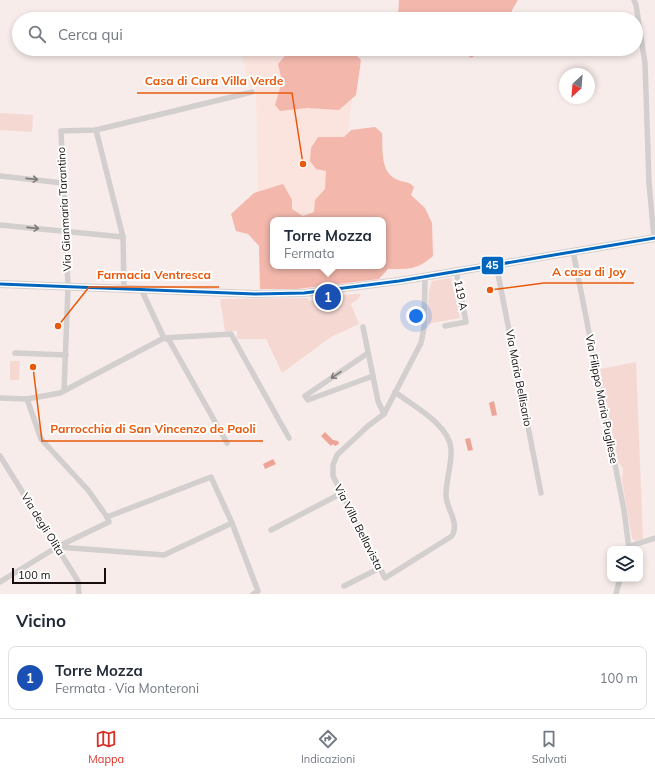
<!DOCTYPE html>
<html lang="it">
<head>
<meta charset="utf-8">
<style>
	body { margin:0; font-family:Mulish,sans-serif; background:#f2f2f3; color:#1f2937 }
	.controls { position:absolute; right:12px; bottom:12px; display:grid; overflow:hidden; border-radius:8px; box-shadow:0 2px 6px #0003 }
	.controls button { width:36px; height:36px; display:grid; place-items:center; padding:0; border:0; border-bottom:1px solid #e0e1e3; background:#fff; color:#1f2937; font:20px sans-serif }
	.compass { position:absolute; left:559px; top:68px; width:36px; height:36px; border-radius:50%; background:#fff; box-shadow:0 2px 6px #0003; rotate:206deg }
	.scale { position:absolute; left:12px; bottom:10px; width:94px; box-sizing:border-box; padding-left:4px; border:2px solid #160d0c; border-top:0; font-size:11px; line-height:14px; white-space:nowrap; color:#160d0c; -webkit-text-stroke:3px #fff; paint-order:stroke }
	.you { position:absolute; left:416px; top:316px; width:14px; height:14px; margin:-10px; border:3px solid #fff; border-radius:50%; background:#1a73e8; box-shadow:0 0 0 6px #1a73e833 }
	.badge { display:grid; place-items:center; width:26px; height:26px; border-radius:50%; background:#d93025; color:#fff; font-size:13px; font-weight:700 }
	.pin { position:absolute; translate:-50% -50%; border:2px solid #fff; box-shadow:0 1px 4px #0006 }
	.popup { position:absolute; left:270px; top:217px; width:116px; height:52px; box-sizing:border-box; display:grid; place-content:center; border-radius:8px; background:#fff; filter:drop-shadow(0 1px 3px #0005); font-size:13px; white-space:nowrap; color:#747a83 }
	.popup b { font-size:15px; color:#1f2937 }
	.popup::after { content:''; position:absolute; left:50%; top:100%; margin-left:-8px; border:8px solid transparent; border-top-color:#fff }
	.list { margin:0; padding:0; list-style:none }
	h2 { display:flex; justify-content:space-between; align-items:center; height:52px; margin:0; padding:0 16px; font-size:17px }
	h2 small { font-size:13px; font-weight:400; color:#747a83 }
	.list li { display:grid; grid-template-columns:26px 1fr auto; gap:12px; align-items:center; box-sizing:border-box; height:64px; margin:0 8px 8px; padding:0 8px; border:1px solid #e0e1e3; border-radius:8px }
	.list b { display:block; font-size:15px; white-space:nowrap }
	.list p { margin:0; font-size:13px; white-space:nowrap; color:#747a83 }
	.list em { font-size:13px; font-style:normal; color:#747a83 }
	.icon { flex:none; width:22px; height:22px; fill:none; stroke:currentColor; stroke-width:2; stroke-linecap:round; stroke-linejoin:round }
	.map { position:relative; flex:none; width:655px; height:594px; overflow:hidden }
	.search { position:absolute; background:#fff; box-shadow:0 2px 6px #0003; left:12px; right:12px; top:12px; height:44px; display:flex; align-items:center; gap:10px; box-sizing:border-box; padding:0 14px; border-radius:22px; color:#747a83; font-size:15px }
	.sheet { height:124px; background:#fff }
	nav { display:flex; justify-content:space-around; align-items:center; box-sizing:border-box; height:56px; border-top:1px solid #e0e1e3; background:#fff; font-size:11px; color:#747a83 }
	nav a { display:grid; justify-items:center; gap:2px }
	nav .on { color:#d93025 }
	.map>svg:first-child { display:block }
	.built { fill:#fbe3de }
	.green { fill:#f6d8d3 }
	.forest { fill:#f3b7ac; fill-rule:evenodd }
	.water { fill:#eda497 }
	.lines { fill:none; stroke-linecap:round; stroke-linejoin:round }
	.street { stroke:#d2cfce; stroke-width:5.5 }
	.secondary { stroke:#d2cfce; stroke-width:8 }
	.bus-1-casing { stroke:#fff; stroke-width:6 }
	.bus-1 { stroke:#0065bd; stroke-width:3 }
	.oneway { stroke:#7d7877 }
	.labels { text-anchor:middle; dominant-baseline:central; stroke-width:4; stroke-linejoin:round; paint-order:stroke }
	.street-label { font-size:11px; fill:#160d0c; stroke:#fff }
	.leader { fill:none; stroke:#e8590c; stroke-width:1.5 }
	.callout-dot { fill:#e8590c; stroke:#fff; stroke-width:1.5 }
	.callout-label { font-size:12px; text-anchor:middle; font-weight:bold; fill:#e8590c; stroke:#fff; stroke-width:4; stroke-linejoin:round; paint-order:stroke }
	.line-badge { stroke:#fff; stroke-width:1.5 }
	.badge-label { font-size:11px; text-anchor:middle; font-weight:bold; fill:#fff }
</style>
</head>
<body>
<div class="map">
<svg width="655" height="594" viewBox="0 0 655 594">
	<rect width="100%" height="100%" fill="#f7ecea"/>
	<polygon class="built" points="240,49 313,49 355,78 347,138 347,220 273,220 273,266 297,289 260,289 256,86 250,88"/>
	<g class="green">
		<polygon points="0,113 33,115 32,132 0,130"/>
		<polygon points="451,278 460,318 427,324 429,291 432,281"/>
		<polygon points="361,294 358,299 351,304 359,324 331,337 282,373 266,339 237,339 237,331 225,331 220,299 307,298 309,301 336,298 336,295"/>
		<polygon points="10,361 20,361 19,380 10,380"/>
		<polygon points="636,362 643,539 635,541 632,538 622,481 623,469 618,461 600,369"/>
	</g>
	<g class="forest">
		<polygon points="399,0 518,0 512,10 511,19 398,19"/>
		<polygon points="291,49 351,50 361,60 356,95 339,110 307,108 280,111 275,105 282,81 278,64"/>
		<polygon points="461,49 486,49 471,58"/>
		<path d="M375 127 382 133C383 147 380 170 394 178 401 183 408 180 414 187L411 195 425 208 432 223 433 256C417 270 409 269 388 269L379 279 297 289H260L259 246 248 234 236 231 231 214 254 193 283 184 292 200V209L303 216 314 212 315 200 325 189 326 171 316 169 310 161 311 148 318 137H344L351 130ZM273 220H383V266H273Z"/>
	</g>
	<g class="water">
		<polygon points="494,401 497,415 492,416 489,403"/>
		<polygon points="325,432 333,440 338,441 339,444 335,446 333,444 331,446 321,436"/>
		<polygon points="470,438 473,450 468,451 465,439"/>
		<polygon points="273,459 276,464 265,469 263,464"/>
	</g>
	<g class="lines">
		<g class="street">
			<polyline points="634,0 636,5 645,63 649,183 654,238"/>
			<polyline points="96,130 123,237 124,289"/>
			<polyline points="0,176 63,183"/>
			<polyline points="0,225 123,237"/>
			<polyline points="573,251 624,510 629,549"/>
			<polyline points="496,264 541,493"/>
			<polyline points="445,326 466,322 456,271"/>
			<polyline points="363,327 378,401 384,414"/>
			<polyline points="164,338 231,334 289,438"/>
			<polyline points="164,338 169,340 227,443"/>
			<polyline points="15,353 66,355"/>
			<polyline points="368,353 305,396 308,400 373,376"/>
			<polyline points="64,391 68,287 61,131 96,130 252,92"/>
			<path d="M395 392C413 406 450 425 451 449 452 464 446 480 446 495 446 509 460 522 452 536L385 578 333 476V465L337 455 368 426 384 414 421 343 424 328 425 277"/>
			<polyline points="0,398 27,399 60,393 164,338 141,289"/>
			<polyline points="27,399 41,439 88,490 107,517"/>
			<polyline points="0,456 78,581 79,594"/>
			<polyline points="271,530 342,493"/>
			<polyline points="630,546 655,538"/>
			<polyline points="58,547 164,555 232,523"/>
			<polyline points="0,582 57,547 109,522 107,517 211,477 232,523 258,591 253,594"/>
			<polyline points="344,586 380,568"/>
			<polyline points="616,594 620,579"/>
		</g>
		<polyline class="secondary" points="0,284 255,294 304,293 399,281 655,238"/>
		<g class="bus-1-casing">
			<polyline id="bus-1" points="0,284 255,294 304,293 399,281 655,238"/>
		</g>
		<use href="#bus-1" class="bus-1"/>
	</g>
	<defs><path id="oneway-shaft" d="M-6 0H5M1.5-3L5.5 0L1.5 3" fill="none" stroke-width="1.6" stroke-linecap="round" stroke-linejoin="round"/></defs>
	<g class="oneway">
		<use href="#oneway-shaft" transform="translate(32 179) rotate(6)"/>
		<use href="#oneway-shaft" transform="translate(33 228) rotate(6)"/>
		<use href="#oneway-shaft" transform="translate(336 375) rotate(146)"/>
	</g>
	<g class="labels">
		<g class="street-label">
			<text transform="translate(64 209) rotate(-93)">Via Gianmaria Tarantino</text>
			<text transform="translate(461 295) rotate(79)">119 A</text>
			<text transform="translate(519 378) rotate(79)">Via Maria Bellisario</text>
			<text transform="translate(602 399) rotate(79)">Via Filippo Maria Pugliese</text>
			<text transform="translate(43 524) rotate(58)">Via degli Olita</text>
			<text transform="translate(359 527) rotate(63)">Via Villa Bellavista</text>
		</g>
	</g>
	<path class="leader" d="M303 164L292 93H137M490 290L544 283H634M58 326L89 287H219M33 367L42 441H263"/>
	<g class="callout-dot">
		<circle cx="303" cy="164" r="4"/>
		<circle cx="490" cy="290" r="4"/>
		<circle cx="58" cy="326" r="4"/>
		<circle cx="33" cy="367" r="4"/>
	</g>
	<g class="callout-label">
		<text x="214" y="85">Casa di Cura Villa Verde</text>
		<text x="589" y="276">A casa di Joy</text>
		<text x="154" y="279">Farmacia Ventresca</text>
		<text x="153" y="433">Parrocchia di San Vincenzo de Paoli</text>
	</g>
	<rect class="line-badge" x="481" y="256" width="23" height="19" rx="4" fill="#0065bd"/>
	<g class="badge-label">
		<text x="492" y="269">45</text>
	</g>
</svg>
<div class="controls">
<button><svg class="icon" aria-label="layers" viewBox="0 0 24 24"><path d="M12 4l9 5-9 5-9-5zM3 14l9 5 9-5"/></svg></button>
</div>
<svg class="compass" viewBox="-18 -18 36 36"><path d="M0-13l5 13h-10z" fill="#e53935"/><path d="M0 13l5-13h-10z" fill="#747a83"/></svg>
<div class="scale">100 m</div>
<div class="you"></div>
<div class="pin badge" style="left:328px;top:297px;background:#1a4fb4">1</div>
<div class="popup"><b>Torre Mozza</b>Fermata</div>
<div class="search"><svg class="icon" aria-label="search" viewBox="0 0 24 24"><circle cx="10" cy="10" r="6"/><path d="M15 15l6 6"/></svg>Cerca qui</div>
</div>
<section class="sheet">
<h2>Vicino<small></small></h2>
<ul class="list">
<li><span class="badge" style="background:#1a4fb4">1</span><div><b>Torre Mozza</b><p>Fermata · Via Monteroni</p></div><em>100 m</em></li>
</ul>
</section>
<nav>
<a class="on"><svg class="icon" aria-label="map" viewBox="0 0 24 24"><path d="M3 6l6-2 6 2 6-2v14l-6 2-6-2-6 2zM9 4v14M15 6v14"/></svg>Mappa</a>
<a><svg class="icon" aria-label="directions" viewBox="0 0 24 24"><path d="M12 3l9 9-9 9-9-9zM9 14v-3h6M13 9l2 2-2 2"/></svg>Indicazioni</a>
<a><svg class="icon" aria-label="saved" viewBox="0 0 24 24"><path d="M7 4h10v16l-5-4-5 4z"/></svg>Salvati</a>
</nav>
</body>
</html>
